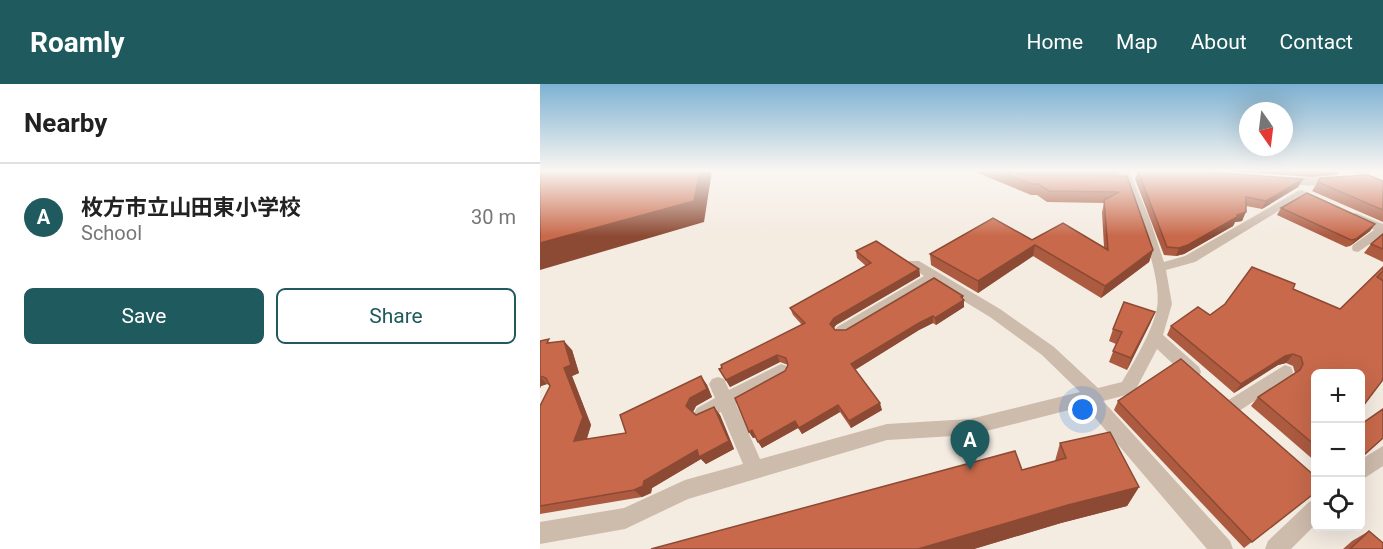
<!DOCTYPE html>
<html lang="en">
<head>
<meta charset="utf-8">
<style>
	body { margin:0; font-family:Roboto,"Noto Sans JP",sans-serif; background:#f2f2f2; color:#222 }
	.controls { position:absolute; right:18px; bottom:18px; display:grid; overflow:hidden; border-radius:9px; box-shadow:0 6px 24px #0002 }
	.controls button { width:54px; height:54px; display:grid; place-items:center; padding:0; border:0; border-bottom:2px solid #e0e0e0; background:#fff; color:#222; font:30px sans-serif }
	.compass { position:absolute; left:699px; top:18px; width:54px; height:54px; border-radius:50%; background:#fff; box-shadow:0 6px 24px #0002; rotate:166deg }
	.you { position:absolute; left:543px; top:326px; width:21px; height:21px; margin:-15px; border:4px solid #fff; border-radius:50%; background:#1a73e8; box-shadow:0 0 0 9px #1a73e833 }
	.badge { display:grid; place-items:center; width:39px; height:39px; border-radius:50%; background:#1f5a5e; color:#fff; font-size:20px; font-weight:700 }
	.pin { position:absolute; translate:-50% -50px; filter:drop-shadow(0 2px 3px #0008) }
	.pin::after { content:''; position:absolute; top:32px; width:21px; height:18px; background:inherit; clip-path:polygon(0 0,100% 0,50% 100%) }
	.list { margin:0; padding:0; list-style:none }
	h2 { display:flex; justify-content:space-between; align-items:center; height:78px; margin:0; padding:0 24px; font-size:26px }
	h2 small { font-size:20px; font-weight:400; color:#767676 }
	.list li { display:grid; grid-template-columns:39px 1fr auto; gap:18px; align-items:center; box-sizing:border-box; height:108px; padding:0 24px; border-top:2px solid #e0e0e0 }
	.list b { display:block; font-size:22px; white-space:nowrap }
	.list p { margin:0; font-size:20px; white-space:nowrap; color:#767676 }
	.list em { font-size:20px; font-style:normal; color:#767676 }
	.actions { display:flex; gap:12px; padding:18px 24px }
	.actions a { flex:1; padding:14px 0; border:2px solid #1f5a5e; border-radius:9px; text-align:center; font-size:21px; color:#1f5a5e }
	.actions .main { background:#1f5a5e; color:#fff }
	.icon { flex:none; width:33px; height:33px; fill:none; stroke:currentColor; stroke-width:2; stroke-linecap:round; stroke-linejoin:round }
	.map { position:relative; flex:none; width:843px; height:465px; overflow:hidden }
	header { display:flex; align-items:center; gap:36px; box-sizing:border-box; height:84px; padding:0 30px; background:#1f5a5e; color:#fff }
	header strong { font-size:28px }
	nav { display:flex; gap:33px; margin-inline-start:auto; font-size:21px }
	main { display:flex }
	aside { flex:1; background:#fff }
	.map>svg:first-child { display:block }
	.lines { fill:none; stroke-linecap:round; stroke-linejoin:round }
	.minor { fill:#cdbbac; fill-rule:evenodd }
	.wall { fill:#ac5a40 }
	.shaded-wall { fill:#8c4a34 }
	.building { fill:#c8694b; stroke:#8c4a34; stroke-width:1.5 }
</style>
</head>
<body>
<header>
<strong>Roamly</strong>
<nav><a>Home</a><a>Map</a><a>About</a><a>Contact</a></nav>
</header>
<main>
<aside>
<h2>Nearby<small></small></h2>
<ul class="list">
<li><span class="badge">A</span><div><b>枚方市立山田東小学校</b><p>School</p></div><em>30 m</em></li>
</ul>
<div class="actions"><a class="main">Save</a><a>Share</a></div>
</aside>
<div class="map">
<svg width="843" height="465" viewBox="0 0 843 465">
	<rect width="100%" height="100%" fill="#f4ebe1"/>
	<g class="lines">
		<g class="minor">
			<path d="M579 87H589L609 133 624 178 645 172 758 107 762 106 768 109 655 178 626 186 632 220 623 251 659 283 661 288 659 293 653 295 647 293 617 265 594 309 563 317 690 457 693 465H667L545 322 430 351 347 356 148 415 85 445 0 460V438L84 424 145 396 203 380 181 328 163 337 157 334 154 329 157 324 175 314 169 300 172 295 178 293 184 295 189 306 241 280 247 282 249 287 247 292 196 320 220 375 347 340 430 335 540 308 502 271 450 233 394 199 307 251H297L294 247 297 243 384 192 367 180 369 177H379L460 225 514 263 558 304 582 298C594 278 613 246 617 224 623 191 592 118 579 87Z"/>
			<polygon points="816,87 826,87 829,93 843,98 843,105 820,97"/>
			<path d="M742 93C754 94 798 92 803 96 792 105 753 101 738 98V94Z"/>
			<polygon points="816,129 843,140 843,151 818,168 813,167 812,164 813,161 834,146 812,136 812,130"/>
			<polygon points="745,281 751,283 753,288 751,293 699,327 693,330 687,327 684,322 687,317"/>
			<polygon points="843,362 843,382 820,397 820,376"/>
			<polygon points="776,415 776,440 751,465 725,465 728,457 769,418"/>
		</g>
	</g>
	<g class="wall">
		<polygon points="433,87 580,87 579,92 613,166 609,178 561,214 493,172 438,209 391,181 390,170 492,156 564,163 562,128 564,119 507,118 497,111 491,111"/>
		<polygon points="598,87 763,95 758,103 722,125 706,122 702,137 695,138 693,142 644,170 636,172 624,171 595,95"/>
		<polygon points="688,87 799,87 797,91 771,93"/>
		<polygon points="780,94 843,97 843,138 772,107"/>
		<polygon points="741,124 835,140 830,147 810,162 806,163 737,131"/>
		<polygon points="843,150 843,178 824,169 831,160"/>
		<polygon points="316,167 379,185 380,192 296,241 294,244 295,246 306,246 423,215 424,223 396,241 393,239 379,246 315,286 342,326 311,344 300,328 262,350 258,344 222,364 216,353 213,354 209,348 248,281 240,278 190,303 179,285 262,241 253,231 250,224 326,182 317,174"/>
		<polygon points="843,183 843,294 776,290 776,378 711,322 718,313 755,289 753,282 746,279 738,281 694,309 627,251 631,242 670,231 753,205 800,225"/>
		<polygon points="615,228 587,286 569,278 576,260 569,257 573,245"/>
		<polygon points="0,257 12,259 32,266 39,289 32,292 51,341 47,355 86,349 161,292 167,301 172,313 156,322 153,328 156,331 174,323 180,331 194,365 166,380 161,375 112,404 111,409 102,413 0,430 0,322 10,302 7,300 1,302 0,304"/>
		<polygon points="578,317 776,408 704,464 574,326"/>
		<polygon points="820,341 843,354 820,373"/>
		<polygon points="520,359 599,403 587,422 521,439 434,465 111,465 482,386 515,377"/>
		<polygon points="829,447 843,465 803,465 812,457"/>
	</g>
	<g class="shaded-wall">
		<polygon points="160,87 172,87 164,138 0,186 0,159"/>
		<polygon points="763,95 758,103 722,125 726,117"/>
		<polygon points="706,128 702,137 695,138 693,142 644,170 636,172 639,164 697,131"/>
		<polygon points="835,140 830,147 810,162 816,155"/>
		<polygon points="495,161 493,172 438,209 438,197"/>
		<polygon points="613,166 609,178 561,214 565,202"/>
		<polygon points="379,185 380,192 296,241 292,247 290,240 294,234"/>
		<polygon points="423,212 423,217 424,216 424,223 396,241 395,234"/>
		<polygon points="615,228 610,240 587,286 591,274"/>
		<polygon points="393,232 393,239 379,246 313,287 311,280 379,239"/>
		<polygon points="24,257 32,266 39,289 32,292 51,341 43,365 34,357 24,284"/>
		<polygon points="753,270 746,279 738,281 694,309 701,300 745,272"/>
		<polygon points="237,271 240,278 190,303 186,296"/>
		<polygon points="161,292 167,301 172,313 156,322 152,330 146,322"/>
		<polygon points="0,293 7,300 1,302 0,304"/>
		<polygon points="340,319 342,326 311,344 309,337"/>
		<polygon points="298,321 300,328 262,350 259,344"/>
		<polygon points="174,323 180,331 194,365 166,380 161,375 112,404 111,409 102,413 94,406 104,397"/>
		<polygon points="255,337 258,344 222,364 218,358"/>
		<polygon points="212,346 216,353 213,354 209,348"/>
		<polygon points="599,403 587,422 521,439 434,465 378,465 528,421"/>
	</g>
	<g class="building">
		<polygon points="0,87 160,87 154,117 0,159"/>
		<polygon points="460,87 477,87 484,91 587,92 613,166 565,202 495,161 438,197 390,170 453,134 492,156 523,139 568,166 564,116 579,108 509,107 498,100 492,100"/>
		<polygon points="598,87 657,87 763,95 726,117 706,113 706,128 697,131 697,133 648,161 639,164 627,163"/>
		<polygon points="828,91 843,97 843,126 778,98 780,94"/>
		<polygon points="767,109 835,140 816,155 811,156 741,124"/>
		<polygon points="843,150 843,165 831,160"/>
		<polygon points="336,157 379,185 294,234 290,240 295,246 306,246 394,194 423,212 421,213 424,216 395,234 393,232 379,239 311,280 340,319 309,337 298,321 259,344 255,337 218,358 212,346 209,348 195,314 245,287 248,281 246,274 237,271 186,296 179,285 182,284 181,281 265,239 250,224 331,179 316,167"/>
		<polygon points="712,183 755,200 753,205 800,225 843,183 843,187 837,193 843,197 843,294 842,297 820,326 820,290 776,290 776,362 718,313 760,286 763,280 761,273 753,270 745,272 701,300 631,242 658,223 670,231 685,220"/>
		<polygon points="584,218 615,228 591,274 573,267 582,248 573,245"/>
		<polygon points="9,255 7,259 24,257 31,281 24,284 43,333 34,357 86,349 80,331 161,292 167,305 150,314 146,322 156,331 174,323 189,357 159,373 157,366 104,397 103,402 94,406 0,422 0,322 10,302 6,294 0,292 0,257"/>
		<polygon points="641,275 776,393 776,408 712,458 578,317"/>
		<polygon points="843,325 843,354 825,370 820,367 820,341"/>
		<polygon points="570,348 599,403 528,421 378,465 111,465 475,367 482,386 526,374 520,359"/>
		<polygon points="829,447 843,459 843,465 810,465"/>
	</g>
	<linearGradient id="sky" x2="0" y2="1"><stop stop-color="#7eb2d2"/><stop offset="0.57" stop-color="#faf6f2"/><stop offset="1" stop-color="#faf6f2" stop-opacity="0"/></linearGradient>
	<rect width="843" height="152" fill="url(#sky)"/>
</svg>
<div class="controls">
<button>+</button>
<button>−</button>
<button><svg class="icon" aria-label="locate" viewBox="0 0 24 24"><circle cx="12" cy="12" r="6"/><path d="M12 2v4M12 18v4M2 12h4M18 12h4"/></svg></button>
</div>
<svg class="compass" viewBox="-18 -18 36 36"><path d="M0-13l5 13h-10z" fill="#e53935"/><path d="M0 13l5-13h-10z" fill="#767676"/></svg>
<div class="you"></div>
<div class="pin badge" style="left:430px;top:386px">A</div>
</div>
</main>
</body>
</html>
